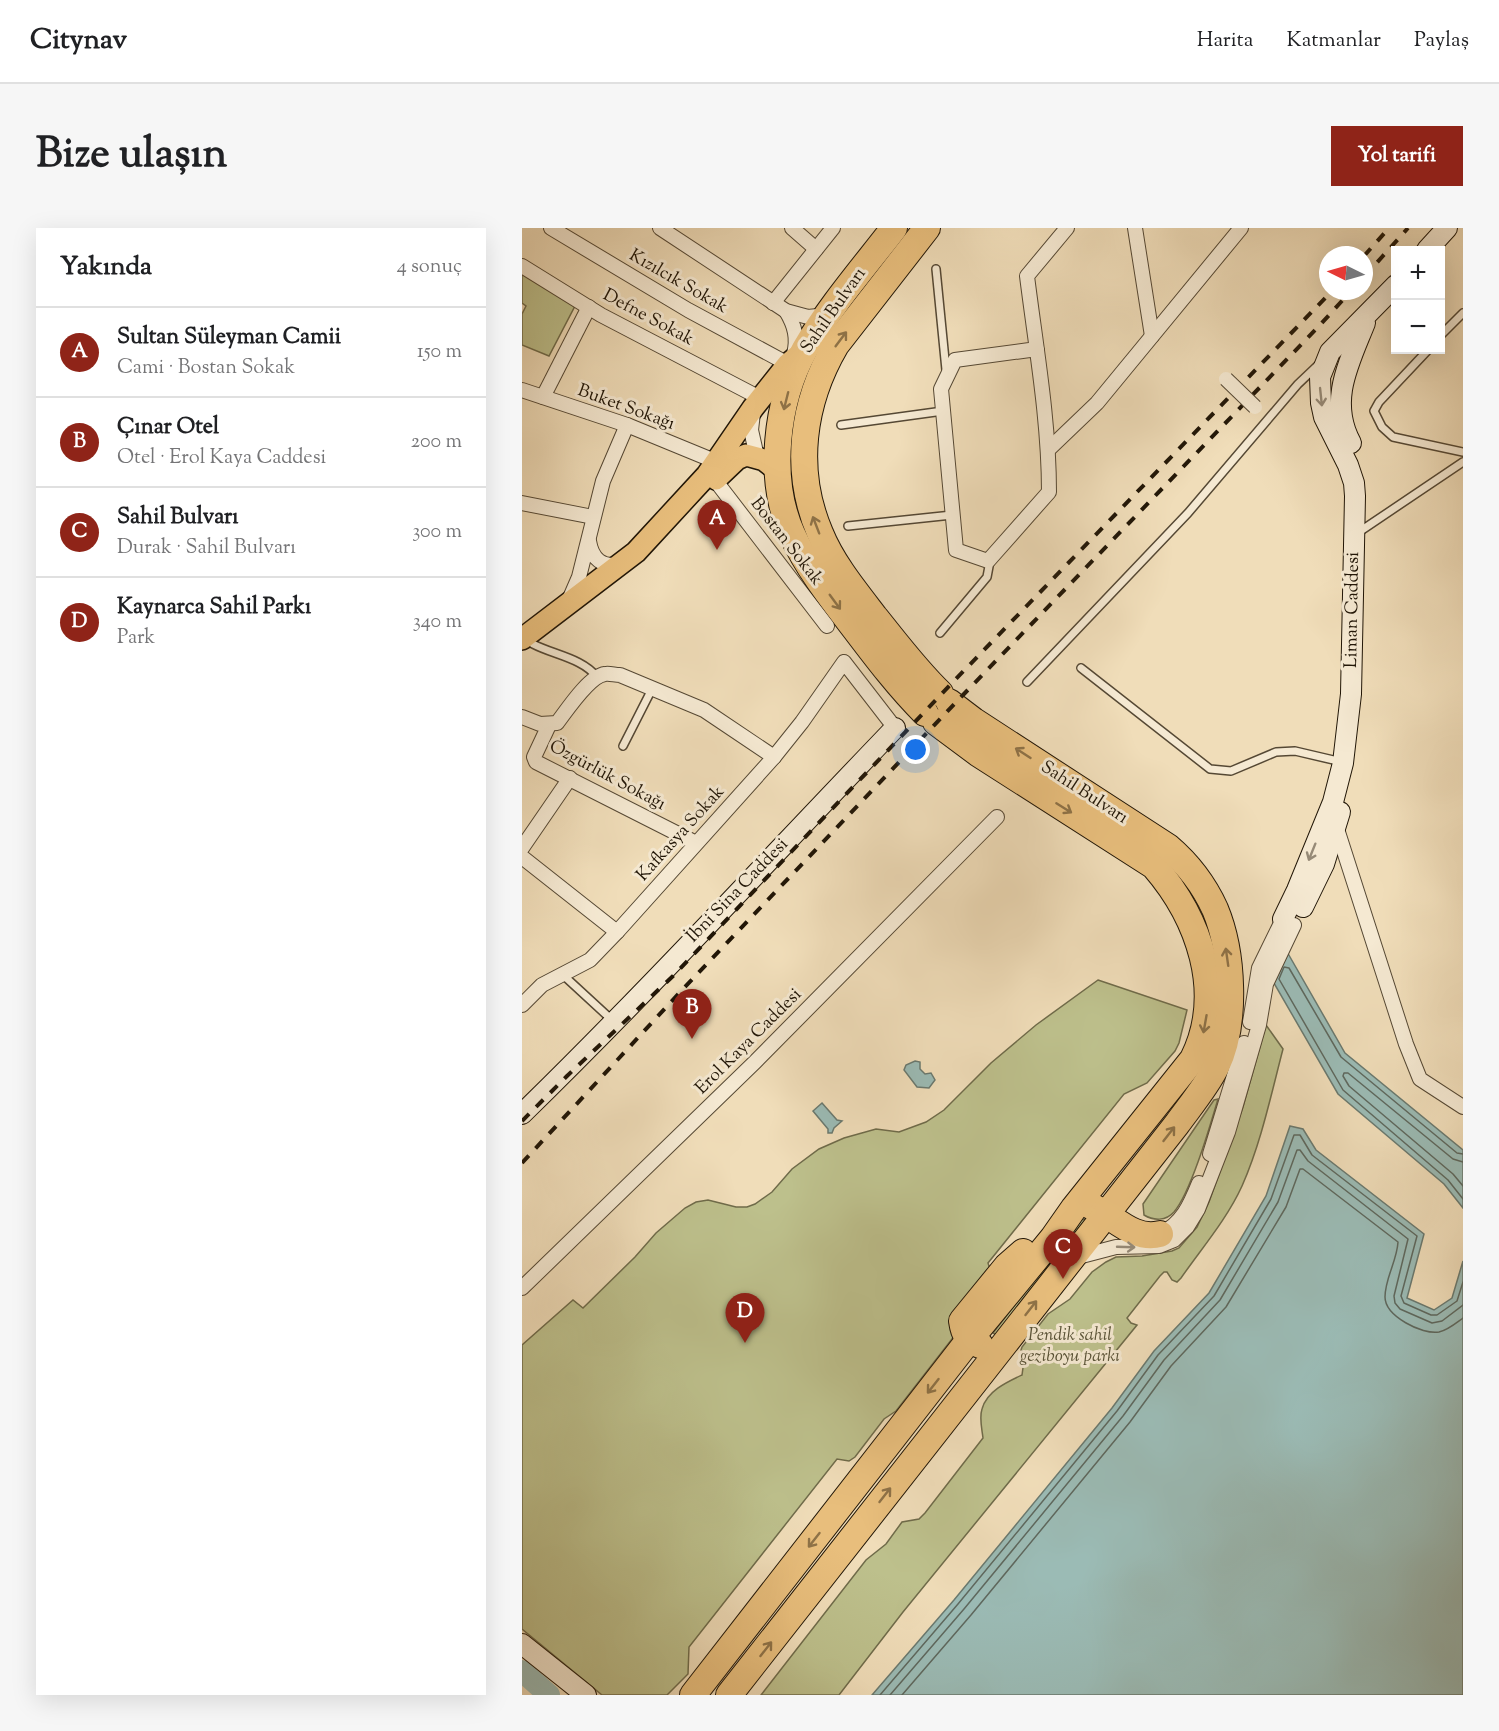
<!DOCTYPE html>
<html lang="tr">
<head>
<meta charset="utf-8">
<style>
	body { margin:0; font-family:"Sorts Mill Goudy",serif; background:#f6f6f6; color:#202124 }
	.controls { position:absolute; right:18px; top:18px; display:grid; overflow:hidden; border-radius:0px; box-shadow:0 6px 24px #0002 }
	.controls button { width:54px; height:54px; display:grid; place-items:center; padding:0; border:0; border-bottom:2px solid #e0e0e0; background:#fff; color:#202124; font:30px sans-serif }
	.compass { position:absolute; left:797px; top:18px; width:54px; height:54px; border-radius:50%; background:#fff; box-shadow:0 6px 24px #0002; rotate:275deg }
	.you { position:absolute; left:394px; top:522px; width:21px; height:21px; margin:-15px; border:4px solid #fff; border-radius:50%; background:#1a73e8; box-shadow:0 0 0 9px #1a73e833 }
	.badge { display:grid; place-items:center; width:39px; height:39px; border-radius:50%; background:#8f2418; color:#fff; font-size:20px; font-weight:700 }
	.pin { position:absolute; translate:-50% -50px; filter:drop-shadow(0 2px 3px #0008) }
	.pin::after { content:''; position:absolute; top:32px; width:21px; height:18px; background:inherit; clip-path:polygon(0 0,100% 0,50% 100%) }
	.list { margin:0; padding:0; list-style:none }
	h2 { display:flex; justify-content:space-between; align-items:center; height:78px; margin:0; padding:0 24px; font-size:26px }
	h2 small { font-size:20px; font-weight:400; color:#757577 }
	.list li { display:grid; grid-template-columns:39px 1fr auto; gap:18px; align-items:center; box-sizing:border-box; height:90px; padding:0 24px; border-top:2px solid #e0e0e0 }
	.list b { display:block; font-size:22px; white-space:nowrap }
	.list p { margin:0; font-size:20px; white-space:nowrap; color:#757577 }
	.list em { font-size:20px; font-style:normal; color:#757577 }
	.map { position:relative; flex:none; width:941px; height:1467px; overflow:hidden; border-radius:0px }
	header { display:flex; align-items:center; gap:36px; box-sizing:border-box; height:84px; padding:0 30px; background:#fff; border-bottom:2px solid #e0e0e0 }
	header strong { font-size:28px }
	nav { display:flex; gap:33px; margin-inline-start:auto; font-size:21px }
	.intro { display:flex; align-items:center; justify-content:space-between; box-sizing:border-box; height:144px; padding:0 36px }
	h1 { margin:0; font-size:42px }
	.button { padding:15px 27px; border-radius:0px; background:#8f2418; color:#fff; font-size:21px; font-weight:700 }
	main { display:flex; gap:36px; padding:0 36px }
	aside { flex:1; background:#fff; border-radius:0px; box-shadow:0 6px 24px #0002 }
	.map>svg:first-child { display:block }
	.green { fill:#bdc08c; stroke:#6f6b4a; stroke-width:1.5 }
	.water { fill:#9bbbb5; stroke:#6a796f; stroke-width:1.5 }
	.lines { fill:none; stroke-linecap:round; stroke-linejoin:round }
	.shore { stroke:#5e685e; stroke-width:1.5 }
	.river { stroke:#9bbbb5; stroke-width:22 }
	.lane-casing { stroke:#554834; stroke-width:10 }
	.street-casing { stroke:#554834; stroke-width:16 }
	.secondary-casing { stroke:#211607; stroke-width:22 }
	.primary-casing { stroke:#211607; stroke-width:24 }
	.highway-casing { stroke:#211607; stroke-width:28 }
	.lane { stroke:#f5e9d2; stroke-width:7 }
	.street { stroke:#f5e9d2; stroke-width:14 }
	.secondary { stroke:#f5e9d2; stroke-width:20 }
	.primary { stroke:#e8be7c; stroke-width:21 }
	.highway { stroke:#e8be7c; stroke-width:26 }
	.rail { stroke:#211607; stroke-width:4; stroke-dasharray:10 10; stroke-linecap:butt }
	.street-bridge-casing { stroke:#554834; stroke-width:16; stroke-linecap:butt }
	.street-bridge { stroke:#f5e9d2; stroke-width:14 }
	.oneway { stroke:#8e7247 }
	.oneway2 { stroke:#968a77 }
	.labels { text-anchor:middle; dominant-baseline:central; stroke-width:6; stroke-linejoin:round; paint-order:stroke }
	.street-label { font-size:18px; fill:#211607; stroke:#f5e9d2 }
	.park-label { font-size:18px; font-style:italic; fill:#585236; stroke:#f5e9d2 }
</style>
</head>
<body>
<header>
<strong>Citynav</strong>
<nav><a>Harita</a><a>Katmanlar</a><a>Paylaş</a></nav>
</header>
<div class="intro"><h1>Bize ulaşın</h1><a class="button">Yol tarifi</a></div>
<main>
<aside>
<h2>Yakında<small>4 sonuç</small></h2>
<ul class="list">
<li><span class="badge">A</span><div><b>Sultan Süleyman Camii</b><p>Cami · Bostan Sokak</p></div><em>150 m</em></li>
<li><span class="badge">B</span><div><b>Çınar Otel</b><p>Otel · Erol Kaya Caddesi</p></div><em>200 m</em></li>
<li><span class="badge">C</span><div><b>Sahil Bulvarı</b><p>Durak · Sahil Bulvarı</p></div><em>300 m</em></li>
<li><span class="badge">D</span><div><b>Kaynarca Sahil Parkı</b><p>Park</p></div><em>340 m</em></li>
</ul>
</aside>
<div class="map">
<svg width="941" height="1467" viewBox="0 0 941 1467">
	<rect width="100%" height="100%" fill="#f0ddb9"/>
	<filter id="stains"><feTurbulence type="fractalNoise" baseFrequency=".00333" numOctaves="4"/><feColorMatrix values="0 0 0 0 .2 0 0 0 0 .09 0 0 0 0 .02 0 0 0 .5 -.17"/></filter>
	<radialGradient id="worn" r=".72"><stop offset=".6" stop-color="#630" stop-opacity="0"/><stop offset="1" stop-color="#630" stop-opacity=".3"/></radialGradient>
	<g class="green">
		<polygon points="0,46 54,76 27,128 0,117 0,86 4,78 0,75"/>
		<polygon points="576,752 665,782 657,815 653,823 625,855 602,866 466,1035 470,1048 444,1093 374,1183 362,1191 333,1229 327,1233 315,1231 167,1419 166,1446 145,1467 80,1467 0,1401 0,1117 51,1072 61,1080 113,1029 134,1005 163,980 174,974 186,972 214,979 225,979 233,976 250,964 270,941 297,921 322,910 354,901 377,904 404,894 422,882 469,835 514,797"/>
		<path d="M744 797 761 821C749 867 739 915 720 958 705 991 680 1020 659 1050L655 1054 650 1052 645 1044H642L638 1048 605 1090 609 1095 615 1097 381 1384 317 1467H239L344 1332 364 1316 380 1294 397 1291 403 1285 461 1210C460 1201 457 1190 460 1181 465 1163 485 1154 500 1147L503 1125 499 1122 500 1119 526 1086 548 1071 570 1044 584 1034 594 1029 620 1028 650 1023 657 1020 675 999 687 974 721 879Z"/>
		<path d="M696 871C688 898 669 964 652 984 644 993 632 993 622 987L621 976 692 872Z"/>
		<polygon points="566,990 476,1108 471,1105 559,992"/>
	</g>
	<g class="water">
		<polygon points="764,722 823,825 941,922 941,980 922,956 816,866 749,750"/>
		<polygon points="393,833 398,834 398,841 403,846 409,845 413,852 407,860 395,859 382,842 384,837"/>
		<polygon points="300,875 315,892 320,893 312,900 310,905 306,905 306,901 291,883"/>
		<polygon points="768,898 781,901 794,922 902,1006 885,1070 912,1082 930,1070 941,1033 941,1467 350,1467 432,1372 590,1180 632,1123 687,1065 744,968"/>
	</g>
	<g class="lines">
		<g class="shore">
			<polyline points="941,926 935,925 819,829 767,740 762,739 757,751 821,862 926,952 941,971"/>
			<polyline points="941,934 931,931 826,845 822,845 821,848 827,858 931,946 941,958"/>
			<polyline points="358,1467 436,1376 595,1183 636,1127 692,1068 749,971 772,907 778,907 790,927 895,1008 879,1068 882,1075 909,1087 915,1087 935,1073 941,1054"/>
			<polyline points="368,1467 442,1381 601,1188 642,1132 698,1072 756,974 775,922 778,922 786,933 886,1011 872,1068 873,1075 878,1081 910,1095 920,1093 941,1077"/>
			<path d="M380 1467 449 1387 608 1194 649 1138 704 1079 764 979 778 941H781L876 1014C875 1033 863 1050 863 1069 863 1088 900 1107 917 1104 926 1102 934 1095 941 1090"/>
		</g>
		<polyline class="river" points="0,1443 27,1467"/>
		<g class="lane-casing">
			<g id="lane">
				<polyline points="414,41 424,142"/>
				<polyline points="918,108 941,85"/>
				<polyline points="906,122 857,174 852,183 860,199 871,209 941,224"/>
				<polyline points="319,197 421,183"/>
				<polyline points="326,298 430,287"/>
				<polyline points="834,306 941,234"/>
				<polyline points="418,405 465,349 468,333"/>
				<path d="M11 416C32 427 60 430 75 449"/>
				<polyline points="559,440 688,541 709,543 754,524 773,523 820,534"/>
				<polyline points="505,454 666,285 776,156 796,137"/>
				<polyline points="101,518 130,461"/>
				<polyline points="40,746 91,793"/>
			</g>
		</g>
		<g class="street-casing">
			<g id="street">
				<polyline points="29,0 166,82 266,136"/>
				<polyline points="138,0 264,83 286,89 305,87"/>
				<polyline points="270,0 294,21"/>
				<polyline points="613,0 630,108"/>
				<polyline points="0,38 79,87 238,170"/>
				<polyline points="251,75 311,0"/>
				<path d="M264 83C273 98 276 110 272 126"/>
				<path d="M515 121 433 132 419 161 434 322 466 333 527 264C527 192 514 120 505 48L545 0"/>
				<polyline points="0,162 105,197 195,234"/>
				<polyline points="21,169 67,79"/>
				<polyline points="231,185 229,202 235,229"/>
				<polyline points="527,221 575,175 719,0"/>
				<polyline points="193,252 305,398"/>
				<polyline points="0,275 71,289"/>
				<path d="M67 313C70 331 80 340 99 336"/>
				<polyline points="47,372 57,349 81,253 105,197"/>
				<path d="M0 489 18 496 35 495C45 482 67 448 83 446 87 445 93 447 98 447L182 482 252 529"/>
				<polyline points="27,497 12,529 14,534 174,615"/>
				<polyline points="814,598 884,816 898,851 941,879"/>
				<polyline points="0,620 48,550"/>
				<polyline points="0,629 95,704"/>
				<polyline points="0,777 20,757 68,732 95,704 252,529 280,494 322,434 373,500"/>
				<polyline points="728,794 737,740 761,691"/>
				<polyline points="688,926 722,815"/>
				<path d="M638 1006C660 996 668 977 677 955"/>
				<polyline points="552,1030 594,1019 637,1018 652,1012 665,999 676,981 706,904 737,797 744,756 772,697"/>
				<polyline points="0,1060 233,834 475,589"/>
			</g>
		</g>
		<g class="secondary-casing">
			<g id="secondary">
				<polyline points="905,22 925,0"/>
				<path d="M829 215C806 173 827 135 843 95"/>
				<polyline points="781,679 802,636 818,584"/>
				<polyline points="761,691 775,662 811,574 821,535 829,466 833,268 832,255 826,237 802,189 799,175 798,149 808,124 874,57"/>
				<path d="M0 886C128 761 249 629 373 500"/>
				<polyline points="0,1416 64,1467"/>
			</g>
		</g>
		<g class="primary-casing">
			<g id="primary">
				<polyline points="194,251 215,231 224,227 242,232 256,243"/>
				<polyline points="0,411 114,324 185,247 231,180 266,136 278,126"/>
			</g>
		</g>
		<g class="highway-casing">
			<g id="highway">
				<path d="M372 0C342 39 308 78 283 121 254 173 245 251 270 306 286 341 310 371 333 401 355 430 377 459 403 485"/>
				<path d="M405 0 314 117C280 175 271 242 298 305 310 335 333 363 353 389 374 415 394 442 418 465"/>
				<path d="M569 978C592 988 611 1013 638 1006"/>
				<path d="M458 1117C445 1111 442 1107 440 1093L485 1038 501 1024"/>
				<path d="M171 1467 447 1112 531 1010 552 980 671 831C704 765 677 690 632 638L457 526 414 494"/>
				<path d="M207 1467 655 896C668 878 684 859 694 839 715 796 711 724 693 681 682 657 666 636 646 619L452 493 427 474"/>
			</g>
		</g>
		<use href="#lane" class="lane"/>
		<use href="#street" class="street"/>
		<use href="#secondary" class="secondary"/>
		<use href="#primary" class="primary"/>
		<use href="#highway" class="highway"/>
		<g class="rail">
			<polyline points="842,28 867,0"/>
			<polyline points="842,49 886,0"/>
			<polyline points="0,893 45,848 151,748 429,456 810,63"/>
			<polyline points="0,935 161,761 441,467 798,97 829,63"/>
		</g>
		<g class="street-bridge-casing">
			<polyline id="street-bridge" points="704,151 733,179"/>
		</g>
		<use href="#street-bridge" class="street-bridge"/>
	</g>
	<defs><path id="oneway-shaft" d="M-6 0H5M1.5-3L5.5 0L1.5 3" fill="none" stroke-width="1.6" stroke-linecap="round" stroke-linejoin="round" transform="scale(1.5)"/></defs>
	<g class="oneway">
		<use href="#oneway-shaft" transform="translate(319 111) rotate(-53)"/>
		<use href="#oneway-shaft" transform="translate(264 173) rotate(104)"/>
		<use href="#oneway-shaft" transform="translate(294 297) rotate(-111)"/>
		<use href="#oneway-shaft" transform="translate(313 374) rotate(54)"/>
		<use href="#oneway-shaft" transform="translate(501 525) rotate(-147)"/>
		<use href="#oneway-shaft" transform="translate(542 580) rotate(32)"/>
		<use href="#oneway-shaft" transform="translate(705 729) rotate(-98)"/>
		<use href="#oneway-shaft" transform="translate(683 796) rotate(100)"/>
		<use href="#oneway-shaft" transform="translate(647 906) rotate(-52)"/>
		<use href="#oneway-shaft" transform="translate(509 1080) rotate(-52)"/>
		<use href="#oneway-shaft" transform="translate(411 1158) rotate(128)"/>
		<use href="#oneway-shaft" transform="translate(363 1267) rotate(-52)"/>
		<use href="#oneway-shaft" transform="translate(292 1312) rotate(128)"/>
		<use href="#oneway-shaft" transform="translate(244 1421) rotate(-52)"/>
	</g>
	<g class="oneway2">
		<use href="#oneway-shaft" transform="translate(799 169) rotate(84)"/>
		<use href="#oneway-shaft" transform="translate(790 624) rotate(112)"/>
		<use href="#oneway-shaft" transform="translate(604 1019) rotate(2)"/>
	</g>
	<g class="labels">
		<g class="street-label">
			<text transform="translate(156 54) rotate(30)">Kızılcık Sokak</text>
			<text transform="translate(312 83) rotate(-55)">Sahil Bulvarı</text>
			<text transform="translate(126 90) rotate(28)">Defne Sokak</text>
			<text transform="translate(104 180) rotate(20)">Buket Sokağı</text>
			<text transform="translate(264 314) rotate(52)">Bostan Sokak</text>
			<text transform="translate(831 382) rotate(-89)">Liman Caddesi</text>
			<text transform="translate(85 548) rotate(28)">Özgürlük Sokağı</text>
			<text transform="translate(562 565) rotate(33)">Sahil Bulvarı</text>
			<text transform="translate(159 606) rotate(-48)">Kafkasya Sokak</text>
			<text transform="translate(216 663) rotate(-46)">İbni Sina Caddesi</text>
			<text transform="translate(227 814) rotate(-45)">Erol Kaya Caddesi</text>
		</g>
		<g class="park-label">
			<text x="548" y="1108">Pendik sahil<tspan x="548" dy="21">geziboyu parkı</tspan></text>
		</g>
	</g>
	<rect width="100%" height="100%" filter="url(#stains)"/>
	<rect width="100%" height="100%" fill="url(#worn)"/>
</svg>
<div class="controls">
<button>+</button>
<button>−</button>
</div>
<svg class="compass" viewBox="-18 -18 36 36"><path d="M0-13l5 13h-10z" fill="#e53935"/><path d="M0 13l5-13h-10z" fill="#757577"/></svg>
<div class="you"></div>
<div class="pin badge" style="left:195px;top:322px">A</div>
<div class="pin badge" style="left:170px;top:811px">B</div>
<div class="pin badge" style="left:541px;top:1051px">C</div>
<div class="pin badge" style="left:223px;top:1115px">D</div>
</div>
</main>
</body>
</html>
